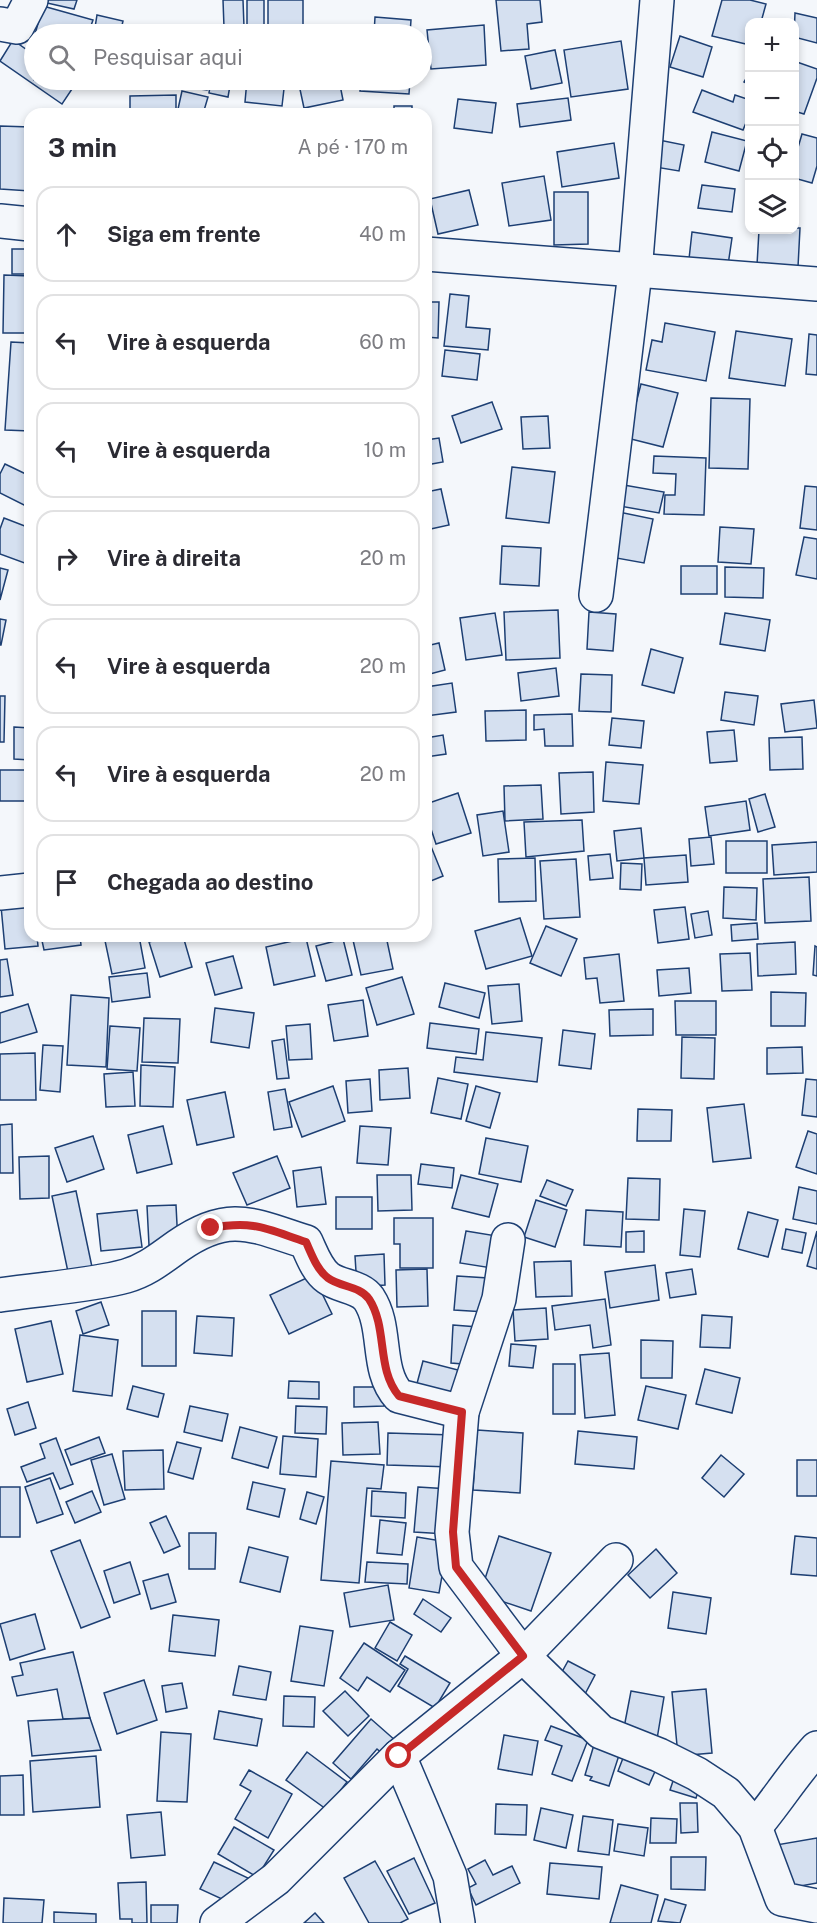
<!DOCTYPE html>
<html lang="pt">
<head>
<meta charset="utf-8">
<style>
	body { margin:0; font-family:"Public Sans",sans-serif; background:#f2f2f3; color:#2b2b33 }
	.controls { position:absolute; right:18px; top:18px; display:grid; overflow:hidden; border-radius:12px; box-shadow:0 3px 9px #0003 }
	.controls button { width:54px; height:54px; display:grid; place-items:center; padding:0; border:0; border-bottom:2px solid #e1e1e2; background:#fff; color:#2b2b33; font:30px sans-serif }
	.stop { position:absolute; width:18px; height:18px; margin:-14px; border:4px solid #c62828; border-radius:50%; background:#fff }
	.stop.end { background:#c62828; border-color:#fff; box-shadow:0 2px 6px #0008 }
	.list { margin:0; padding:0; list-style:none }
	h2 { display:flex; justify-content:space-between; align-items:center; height:78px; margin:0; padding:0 24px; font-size:26px }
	h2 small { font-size:20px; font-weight:400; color:#7c7c81 }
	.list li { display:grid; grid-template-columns:39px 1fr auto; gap:18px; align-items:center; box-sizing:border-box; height:96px; margin:0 12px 12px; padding:0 12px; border:2px solid #e1e1e2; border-radius:18px }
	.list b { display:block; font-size:22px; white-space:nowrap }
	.list em { font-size:20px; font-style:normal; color:#7c7c81 }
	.icon { flex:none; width:33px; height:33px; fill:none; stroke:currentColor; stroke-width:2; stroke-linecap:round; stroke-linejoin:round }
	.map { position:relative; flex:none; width:817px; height:1923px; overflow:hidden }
	.search { position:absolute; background:#fff; box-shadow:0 3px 9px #0003; left:24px; top:24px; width:408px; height:66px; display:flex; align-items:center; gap:15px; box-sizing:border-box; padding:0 21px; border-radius:33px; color:#7c7c81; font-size:22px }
	.panel { position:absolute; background:#fff; box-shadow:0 3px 9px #0003; left:24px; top:108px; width:408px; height:834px; border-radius:18px }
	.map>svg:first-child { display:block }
	.building { fill:#d5e0f0; stroke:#1d3f73; stroke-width:1.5 }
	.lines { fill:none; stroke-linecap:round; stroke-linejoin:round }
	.minor-casing { stroke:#1d3f73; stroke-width:36 }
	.minor { stroke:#f4f7fb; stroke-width:33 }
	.route { stroke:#c62828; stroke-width:8 }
</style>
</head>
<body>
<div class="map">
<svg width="817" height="1923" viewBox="0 0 817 1923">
	<rect width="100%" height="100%" fill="#f4f7fb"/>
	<g class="building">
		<polygon points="48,0 77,0 74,9 47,3"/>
		<polygon points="223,0 243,0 244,27 224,27"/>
		<rect x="247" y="0" width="17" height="25"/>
		<rect x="268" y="0" width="35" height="34"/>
		<polygon points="496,0 540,0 542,22 527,24 529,49 501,51"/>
		<polygon points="722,0 750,0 766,4 761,22 750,22 750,45 712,36"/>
		<polygon points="43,6 93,20 88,34 35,34"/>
		<polygon points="795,13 817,18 817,43 794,37"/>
		<polygon points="97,15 123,21 120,34 94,34"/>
		<polygon points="375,17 411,20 410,34 374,34"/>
		<polygon points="484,25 486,65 431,69 427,30"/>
		<polygon points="349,30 350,34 331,34"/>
		<polygon points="128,32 160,34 128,34"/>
		<polygon points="680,36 712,47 703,77 670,67"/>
		<polygon points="13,40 34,55 34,80 70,80 76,83 62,104 0,61"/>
		<polygon points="621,41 628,89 571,97 564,50"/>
		<polygon points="555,50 562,83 531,89 525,56"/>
		<polygon points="794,61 817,69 817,78 804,114 794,111"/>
		<polygon points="750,72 750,85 744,82"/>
		<polygon points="187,80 209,80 207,90 185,87"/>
		<polygon points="211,80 231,80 228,97 209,93"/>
		<polygon points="247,80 285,80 282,106 245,102"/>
		<polygon points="298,80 339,80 343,100 304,108"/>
		<polygon points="361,80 410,80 409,94 360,91"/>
		<polygon points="702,90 733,102 735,95 750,100 750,113 743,130 693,112"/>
		<polygon points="182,91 208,97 203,114 178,109"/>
		<polygon points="176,95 176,114 130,114 130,96"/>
		<polygon points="568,98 571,120 520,127 517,104"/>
		<polygon points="458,99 496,103 492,133 454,128"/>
		<rect x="394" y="106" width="18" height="8"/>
		<polygon points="0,126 30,127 30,191 0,189"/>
		<polygon points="712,132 747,141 739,171 705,162"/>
		<polygon points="802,134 817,138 817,166 812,183 794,178 794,161"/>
		<polygon points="654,139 684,145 679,171 649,166"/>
		<polygon points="614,143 619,178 562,187 557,152"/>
		<polygon points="544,176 551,220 509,226 502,183"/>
		<polygon points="702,185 735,189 732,212 698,208"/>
		<polygon points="469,190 478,225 438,234 430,199"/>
		<polygon points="554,192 588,192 588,244 554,245"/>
		<polygon points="794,228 800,228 798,267 757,265 759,230"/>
		<polygon points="692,232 732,238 728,265 689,259"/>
		<rect x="12" y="249" width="18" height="25"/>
		<polygon points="4,275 30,276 30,333 3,333"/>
		<polygon points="450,294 469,296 466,327 490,329 488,350 444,346"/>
		<polygon points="426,302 439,302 438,338 426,337"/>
		<polygon points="665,323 715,332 706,381 646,370 652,340 662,342"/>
		<polygon points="736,331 792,339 785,386 729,378"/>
		<polygon points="809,334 817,335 817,375 806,374"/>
		<polygon points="11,342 30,343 30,431 5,430"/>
		<polygon points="445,350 480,354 477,380 442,376"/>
		<polygon points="641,384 678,393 663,447 627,438"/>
		<polygon points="711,398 750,399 748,469 709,468"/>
		<polygon points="492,402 502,429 461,443 452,416"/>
		<polygon points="548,416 550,448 523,449 521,417"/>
		<polygon points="439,438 443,462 426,465 426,440"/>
		<polygon points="654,456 706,458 704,515 664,514 665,495 675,495 676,474 653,473"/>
		<polygon points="5,464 30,476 30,497 26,506 0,493 0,474"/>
		<polygon points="512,467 555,472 549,523 506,518"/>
		<polygon points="618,484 664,492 659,513 614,505"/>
		<polygon points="805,486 817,487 817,530 800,528"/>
		<polygon points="441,489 449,525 426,530 426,492"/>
		<polygon points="614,511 653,519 644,563 605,556"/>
		<polygon points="4,518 30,528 30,565 0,554 0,529"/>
		<polygon points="720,527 754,529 751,564 718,562"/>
		<polygon points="804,537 817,539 817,579 796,575"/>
		<polygon points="502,546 541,548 539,586 500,584"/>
		<rect x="681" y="566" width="36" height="28"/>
		<polygon points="725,567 764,568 763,598 725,597"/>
		<polygon points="0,568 8,570 0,600"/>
		<polygon points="558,610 560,658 506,660 504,612"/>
		<polygon points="589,612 616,614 613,651 587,649"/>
		<polygon points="495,613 502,655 466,660 460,618"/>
		<polygon points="725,613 770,620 765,651 720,644"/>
		<polygon points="0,619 6,620 1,645 0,645"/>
		<polygon points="439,643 445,670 426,675 426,646"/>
		<polygon points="651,649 683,658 674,693 642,685"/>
		<polygon points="556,668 559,696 521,701 518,673"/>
		<polygon points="581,674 612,675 611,712 579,711"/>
		<polygon points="452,683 456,712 426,716 426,687"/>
		<polygon points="725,692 758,696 754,725 721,720"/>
		<polygon points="0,696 5,696 4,742 0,742"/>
		<polygon points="814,700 817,728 785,732 781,704"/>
		<polygon points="526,710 526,740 486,741 485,711"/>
		<polygon points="572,714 573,746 545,746 544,729 534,730 534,715"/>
		<polygon points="612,718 644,721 641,748 609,745"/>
		<polygon points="14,727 30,728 30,760 14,759"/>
		<polygon points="734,730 737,761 710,763 707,732"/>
		<polygon points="443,735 446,754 426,757 426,738"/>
		<polygon points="802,737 803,769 770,770 769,738"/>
		<polygon points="606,762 643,765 639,804 603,801"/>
		<rect x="0" y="770" width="30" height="31"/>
		<polygon points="593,772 594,812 561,814 559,773"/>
		<polygon points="541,785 543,819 505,821 504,786"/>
		<polygon points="458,793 471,833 436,844 426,814 426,804"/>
		<polygon points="765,794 775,827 758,832 749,799"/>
		<polygon points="746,801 750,830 709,836 705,807"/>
		<polygon points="503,811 509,852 483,856 477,815"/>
		<polygon points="582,820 584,851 526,857 524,822"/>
		<polygon points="641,828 644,858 617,861 614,831"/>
		<polygon points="711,837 714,864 691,866 689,839"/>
		<rect x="726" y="841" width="41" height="32"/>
		<polygon points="817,842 817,872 774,875 772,845"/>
		<polygon points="430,844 443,876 426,883 426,846"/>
		<polygon points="610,854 613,878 590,880 588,856"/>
		<polygon points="686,855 688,882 646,885 644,858"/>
		<polygon points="535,858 536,901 499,902 498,859"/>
		<polygon points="576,859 580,917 544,919 540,861"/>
		<polygon points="621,863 642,864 641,890 620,889"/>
		<polygon points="809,877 811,921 765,923 763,879"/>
		<polygon points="724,887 757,888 756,920 723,918"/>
		<polygon points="30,903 30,936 37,936 38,946 5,949 1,906"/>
		<polygon points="685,907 689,939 658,943 654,910"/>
		<polygon points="708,911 712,935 695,938 691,914"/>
		<polygon points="520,918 532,956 486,969 475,931"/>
		<polygon points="757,923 758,939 732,941 731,925"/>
		<polygon points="546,926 577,939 561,976 530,963"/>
		<polygon points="41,936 80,936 81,945 44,950"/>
		<polygon points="104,936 139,936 145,968 112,974"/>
		<polygon points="170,936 183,936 192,967 160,977 149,942"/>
		<polygon points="376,936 386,936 393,969 361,975 353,940"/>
		<polygon points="306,938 315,976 274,985 266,947"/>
		<polygon points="343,939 352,975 326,981 316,946"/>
		<polygon points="795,942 796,974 758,976 757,944"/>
		<polygon points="815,946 817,947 817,976 813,975"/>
		<polygon points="750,953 752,990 722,991 720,954"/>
		<polygon points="619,954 624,1001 600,1003 597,978 586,979 584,958"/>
		<polygon points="233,956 242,988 215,995 206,963"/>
		<polygon points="7,959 13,995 0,997 0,960"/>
		<polygon points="689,968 691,993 659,996 657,970"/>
		<polygon points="147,973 150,997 112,1002 109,977"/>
		<polygon points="402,977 414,1014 377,1025 366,988"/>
		<polygon points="445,983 485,993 479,1018 439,1007"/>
		<polygon points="519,984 522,1021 492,1024 488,986"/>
		<polygon points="771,992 806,993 805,1026 771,1026"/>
		<polygon points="71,995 109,998 106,1067 67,1065"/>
		<polygon points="363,1000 368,1036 334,1041 328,1005"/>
		<polygon points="675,1001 716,1001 716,1035 676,1035"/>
		<polygon points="28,1004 37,1032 0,1043 0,1013"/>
		<polygon points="215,1008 254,1013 249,1048 211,1042"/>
		<polygon points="653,1009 653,1035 610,1036 609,1010"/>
		<polygon points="144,1018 180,1019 178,1063 142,1062"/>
		<polygon points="430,1023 479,1029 476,1054 427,1048"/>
		<polygon points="310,1024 312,1059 289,1060 286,1026"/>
		<polygon points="110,1026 140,1028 137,1071 107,1069"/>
		<polygon points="563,1030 595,1034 591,1069 559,1065"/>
		<polygon points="486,1032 542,1038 537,1082 454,1072 456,1057 483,1060"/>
		<polygon points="682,1037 715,1038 714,1079 681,1078"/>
		<polygon points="284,1039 289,1078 277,1079 272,1041"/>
		<polygon points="43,1045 63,1046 60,1092 40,1090"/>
		<polygon points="802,1047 803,1073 767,1074 767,1048"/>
		<polygon points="35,1053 36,1100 0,1100 0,1054"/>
		<polygon points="141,1065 175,1067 173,1107 140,1106"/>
		<polygon points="408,1068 410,1098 380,1100 379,1070"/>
		<polygon points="133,1072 135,1106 106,1107 104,1074"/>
		<polygon points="438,1078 468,1084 461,1119 431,1113"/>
		<polygon points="370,1079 372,1111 348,1113 346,1081"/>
		<polygon points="806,1079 817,1080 817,1117 802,1115"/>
		<polygon points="333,1086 345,1121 302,1137 289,1102"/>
		<polygon points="476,1086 500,1093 490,1128 466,1121"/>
		<polygon points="285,1089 292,1127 274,1130 268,1092"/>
		<polygon points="225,1092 234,1137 197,1145 187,1100"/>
		<polygon points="744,1104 751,1158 713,1162 707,1108"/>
		<polygon points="638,1109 672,1110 671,1141 637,1141"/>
		<polygon points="12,1124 13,1173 0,1173 0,1125"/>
		<polygon points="163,1126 172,1164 137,1173 128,1135"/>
		<polygon points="360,1126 391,1128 388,1165 357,1163"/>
		<polygon points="808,1131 817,1134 817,1174 796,1167"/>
		<polygon points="93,1136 104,1169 67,1182 55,1148"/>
		<polygon points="486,1138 528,1146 521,1182 479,1174"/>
		<polygon points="49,1156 49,1198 20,1199 19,1157"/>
		<polygon points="277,1156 290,1188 247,1205 233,1173"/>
		<polygon points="421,1164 454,1168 452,1188 418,1184"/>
		<polygon points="321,1167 326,1204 297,1207 293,1171"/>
		<polygon points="377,1175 411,1175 412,1210 378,1211"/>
		<polygon points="461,1175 498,1184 489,1217 452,1208"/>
		<polygon points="628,1178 660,1179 659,1220 626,1219"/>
		<polygon points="547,1180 573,1190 566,1206 540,1196"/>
		<polygon points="799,1187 817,1191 817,1224 793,1219"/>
		<polygon points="76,1191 92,1267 68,1272 52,1196"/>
		<rect x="336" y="1197" width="36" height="32"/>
		<polygon points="536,1200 567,1210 555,1247 524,1237"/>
		<polygon points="176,1205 178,1244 149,1245 147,1206"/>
		<polygon points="684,1209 705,1211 700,1257 680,1255"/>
		<polygon points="137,1210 142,1247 101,1251 97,1214"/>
		<polygon points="586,1210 623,1212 621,1247 584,1245"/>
		<polygon points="748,1212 778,1220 768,1257 738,1249"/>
		<polygon points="394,1218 433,1218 433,1268 400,1268 400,1244 394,1244"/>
		<polygon points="786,1229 806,1233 802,1253 782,1249"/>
		<polygon points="466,1231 503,1237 498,1269 460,1263"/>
		<polygon points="644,1231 644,1252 626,1252 626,1232"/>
		<polygon points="817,1231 817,1269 807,1266"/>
		<polygon points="384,1254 385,1285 357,1287 355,1256"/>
		<polygon points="571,1261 572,1296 536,1297 534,1262"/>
		<polygon points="655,1265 659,1300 610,1308 605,1272"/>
		<polygon points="427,1269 428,1306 397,1307 396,1270"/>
		<polygon points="692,1269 696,1294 670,1298 666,1273"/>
		<polygon points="313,1275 332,1314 289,1334 270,1295"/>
		<polygon points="457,1276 488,1278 486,1312 454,1310"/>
		<polygon points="605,1299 611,1345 593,1348 590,1325 555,1330 552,1306"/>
		<polygon points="101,1302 109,1325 83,1334 76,1311"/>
		<polygon points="546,1308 548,1339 515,1341 513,1310"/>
		<rect x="142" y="1311" width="34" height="55"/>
		<polygon points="702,1315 732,1317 730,1348 700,1347"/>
		<polygon points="197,1316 234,1318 232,1356 194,1353"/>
		<polygon points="51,1321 63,1374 27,1382 15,1329"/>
		<polygon points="453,1325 478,1327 475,1365 451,1363"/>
		<polygon points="80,1335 118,1340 112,1396 73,1391"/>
		<polygon points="641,1340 673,1341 672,1378 641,1378"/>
		<polygon points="511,1344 536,1346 533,1368 509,1366"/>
		<polygon points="609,1353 615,1415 585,1418 580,1355"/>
		<polygon points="423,1361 458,1370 450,1401 415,1391"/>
		<rect x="553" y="1364" width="22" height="50"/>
		<polygon points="705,1369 740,1378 732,1413 696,1404"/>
		<polygon points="289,1381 319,1382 319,1399 288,1398"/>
		<polygon points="133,1386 164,1394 158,1417 127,1409"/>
		<polygon points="646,1386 686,1395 678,1429 638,1420"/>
		<polygon points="354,1387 384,1387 384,1406 354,1407"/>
		<polygon points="28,1402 36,1428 15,1435 7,1409"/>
		<polygon points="190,1406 228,1414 222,1441 184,1432"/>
		<polygon points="296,1406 327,1407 326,1434 295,1433"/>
		<polygon points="378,1422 380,1454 343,1455 342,1423"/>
		<polygon points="240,1427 277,1437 268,1468 232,1458"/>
		<polygon points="477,1430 523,1433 520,1493 473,1490"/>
		<polygon points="578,1431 637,1437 634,1469 575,1464"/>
		<polygon points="388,1433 453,1435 452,1467 387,1465"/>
		<polygon points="283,1436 318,1439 316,1477 280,1474"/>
		<polygon points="99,1437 105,1453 71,1465 65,1450"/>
		<polygon points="56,1438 73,1484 60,1489 53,1473 27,1482 21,1467 45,1458 40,1444"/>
		<polygon points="177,1442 201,1448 193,1479 168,1472"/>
		<polygon points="163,1450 164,1489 125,1490 123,1451"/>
		<polygon points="112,1454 125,1499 104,1505 91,1460"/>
		<polygon points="721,1455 744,1474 724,1497 702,1478"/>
		<rect x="797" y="1460" width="20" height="36"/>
		<polygon points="331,1461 384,1465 381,1489 367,1488 359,1583 321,1580"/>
		<polygon points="50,1478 63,1514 37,1523 25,1487"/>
		<polygon points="253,1482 285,1489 279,1517 247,1509"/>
		<rect x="0" y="1487" width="20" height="50"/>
		<polygon points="418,1487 450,1489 446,1534 414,1532"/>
		<polygon points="92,1491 101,1512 75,1523 66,1502"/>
		<polygon points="372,1491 406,1493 405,1518 371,1516"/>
		<polygon points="307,1492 324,1497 316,1524 300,1519"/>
		<polygon points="166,1516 180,1546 164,1553 150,1523"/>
		<polygon points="380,1520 406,1523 402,1555 377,1553"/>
		<polygon points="189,1533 216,1533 215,1569 189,1569"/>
		<polygon points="499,1536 551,1553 531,1611 480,1594"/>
		<polygon points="795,1536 817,1538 817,1576 791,1574"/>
		<polygon points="417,1537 448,1542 439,1593 409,1588"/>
		<polygon points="80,1540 110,1617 81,1628 51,1551"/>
		<polygon points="249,1547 288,1557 280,1592 240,1582"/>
		<polygon points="656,1549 677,1573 650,1598 628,1575"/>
		<polygon points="130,1562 140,1594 114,1603 104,1571"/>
		<polygon points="367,1562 408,1564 407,1584 365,1582"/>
		<polygon points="168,1574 176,1602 151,1609 143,1581"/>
		<polygon points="388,1585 394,1620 350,1627 344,1593"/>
		<polygon points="673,1592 711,1598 706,1634 668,1628"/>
		<polygon points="423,1599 451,1618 441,1632 414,1614"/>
		<polygon points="35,1614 45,1649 10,1660 0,1624"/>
		<polygon points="173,1615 219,1620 215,1656 169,1651"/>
		<polygon points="390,1622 412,1635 397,1661 375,1648"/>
		<polygon points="300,1626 333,1631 324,1686 291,1681"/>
		<polygon points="364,1643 405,1670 390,1692 367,1677 358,1691 340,1678"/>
		<polygon points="73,1652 90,1718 63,1719 57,1689 17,1696 12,1677 23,1675 20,1663"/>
		<polygon points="405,1656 450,1683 435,1708 398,1686 408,1669 400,1664"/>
		<polygon points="568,1661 595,1675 584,1696 557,1681"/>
		<polygon points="239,1666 271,1672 266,1700 233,1695"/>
		<polygon points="144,1680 157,1720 117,1734 104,1693"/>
		<polygon points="182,1683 187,1708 166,1712 162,1686"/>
		<polygon points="706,1689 712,1753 678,1756 672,1692"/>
		<polygon points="345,1691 369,1716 348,1736 323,1711"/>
		<polygon points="631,1691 664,1697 657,1739 623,1733"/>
		<polygon points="284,1696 315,1697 314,1727 283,1726"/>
		<polygon points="219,1711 262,1719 257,1746 214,1739"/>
		<polygon points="90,1718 101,1750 32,1756 28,1721"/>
		<polygon points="371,1719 396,1741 384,1755 377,1749 351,1779 333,1763"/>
		<polygon points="551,1726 588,1740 572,1781 552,1774 562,1746 545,1740"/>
		<polygon points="161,1732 191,1734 187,1802 157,1801"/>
		<polygon points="504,1735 538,1741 532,1775 498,1769"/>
		<polygon points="596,1738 622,1746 609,1786 590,1780 592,1777 585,1775"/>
		<polygon points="307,1752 347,1782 326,1809 286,1780"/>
		<polygon points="625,1753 657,1767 649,1785 618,1771"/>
		<polygon points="96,1756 100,1807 33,1812 30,1761"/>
		<polygon points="249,1770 292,1794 268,1838 235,1819 251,1791 240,1785"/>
		<polygon points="23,1775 24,1815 0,1815 0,1776"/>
		<polygon points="675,1775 701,1783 696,1798 670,1790"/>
		<polygon points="680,1803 697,1803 698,1832 681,1833"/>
		<polygon points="496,1804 527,1805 526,1835 495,1834"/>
		<polygon points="541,1808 573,1815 566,1848 534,1840"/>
		<polygon points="161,1812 165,1855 131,1858 127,1815"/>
		<polygon points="583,1816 613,1820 609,1855 578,1851"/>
		<polygon points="651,1818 677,1819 676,1843 650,1843"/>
		<polygon points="618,1824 648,1828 644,1856 614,1851"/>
		<polygon points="234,1827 274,1850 257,1877 218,1854"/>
		<polygon points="817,1838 817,1883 784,1889 776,1845"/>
		<polygon points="671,1857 706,1857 705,1890 671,1889"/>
		<polygon points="414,1858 435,1903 409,1914 387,1871"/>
		<polygon points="485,1860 493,1875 512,1866 520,1883 476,1905 468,1888 476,1884 468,1869"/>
		<polygon points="375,1861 408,1919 400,1923 369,1923 344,1878"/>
		<polygon points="214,1862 248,1878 235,1905 200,1889"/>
		<polygon points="550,1863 602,1867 599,1899 547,1894"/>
		<polygon points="146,1882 147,1923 132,1923 132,1919 120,1919 118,1883"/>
		<polygon points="621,1885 658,1895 651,1923 610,1923"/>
		<polygon points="4,1898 44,1900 42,1923 3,1923"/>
		<polygon points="665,1899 686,1905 680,1923 658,1921"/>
		<polygon points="151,1905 178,1905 177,1923 151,1923"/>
		<polygon points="54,1912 96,1914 96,1923 54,1923"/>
		<polygon points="315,1913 324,1923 304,1923"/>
	</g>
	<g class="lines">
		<g class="minor-casing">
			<g id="minor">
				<polyline points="0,24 17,27 31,0"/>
				<polyline points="0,221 30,224"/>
				<polyline points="426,254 817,284"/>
				<polyline points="596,595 635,272 657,0"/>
				<polyline points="0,893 30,890"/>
				<polyline points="508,1240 499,1299 462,1412 452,1532 456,1567 523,1656 601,1732 659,1755 697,1774 726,1793 755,1827 782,1899 817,1906"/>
				<path d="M0 1295C39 1289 90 1286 126 1276 147 1270 161 1258 178 1246 229 1210 253 1225 306 1242 312 1255 317 1270 328 1278 340 1287 360 1286 369 1299 388 1328 375 1370 399 1396L462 1412"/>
				<polyline points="399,1756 450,1876 458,1923"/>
				<path d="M755 1827C777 1801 794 1773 817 1748"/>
				<polyline points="217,1923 276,1879 399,1756 523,1656 616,1560"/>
			</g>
		</g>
		<use href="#minor" class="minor"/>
	</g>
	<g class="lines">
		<path class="route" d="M211 1228C254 1220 267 1229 306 1242 312 1255 317 1270 328 1278 340 1287 360 1286 369 1299 388 1328 376 1369 399 1396L462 1412 453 1532 456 1567 523 1656 399 1756"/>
	</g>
</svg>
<div class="controls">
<button>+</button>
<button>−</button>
<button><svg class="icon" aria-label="locate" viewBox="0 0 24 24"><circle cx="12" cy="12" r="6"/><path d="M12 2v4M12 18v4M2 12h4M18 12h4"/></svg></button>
<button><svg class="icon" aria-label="layers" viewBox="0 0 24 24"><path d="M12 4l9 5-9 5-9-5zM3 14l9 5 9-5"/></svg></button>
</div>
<div class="stop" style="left:399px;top:1756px"></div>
<div class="stop end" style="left:211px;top:1228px"></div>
<div class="search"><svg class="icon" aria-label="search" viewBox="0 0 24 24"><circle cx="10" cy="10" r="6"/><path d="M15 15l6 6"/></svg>Pesquisar aqui</div>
<section class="panel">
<h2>3 min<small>A pé · 170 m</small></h2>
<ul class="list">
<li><svg class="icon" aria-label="ahead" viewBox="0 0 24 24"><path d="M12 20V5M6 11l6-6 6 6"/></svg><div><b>Siga em frente</b></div><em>40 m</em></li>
<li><svg class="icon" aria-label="left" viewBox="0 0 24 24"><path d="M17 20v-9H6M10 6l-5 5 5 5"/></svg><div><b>Vire à esquerda</b></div><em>60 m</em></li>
<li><svg class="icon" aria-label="left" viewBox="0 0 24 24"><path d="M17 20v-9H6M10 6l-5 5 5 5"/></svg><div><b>Vire à esquerda</b></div><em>10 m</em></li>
<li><svg class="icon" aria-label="right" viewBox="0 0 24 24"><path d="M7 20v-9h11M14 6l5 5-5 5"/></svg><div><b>Vire à direita</b></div><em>20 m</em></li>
<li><svg class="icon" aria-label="left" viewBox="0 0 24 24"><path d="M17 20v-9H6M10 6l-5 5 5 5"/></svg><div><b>Vire à esquerda</b></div><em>20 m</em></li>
<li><svg class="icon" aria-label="left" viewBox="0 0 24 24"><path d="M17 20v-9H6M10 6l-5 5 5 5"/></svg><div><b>Vire à esquerda</b></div><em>20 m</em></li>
<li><svg class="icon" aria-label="arrive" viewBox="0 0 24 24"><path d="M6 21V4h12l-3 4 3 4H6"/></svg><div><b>Chegada ao destino</b></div></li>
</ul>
</section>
</div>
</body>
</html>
